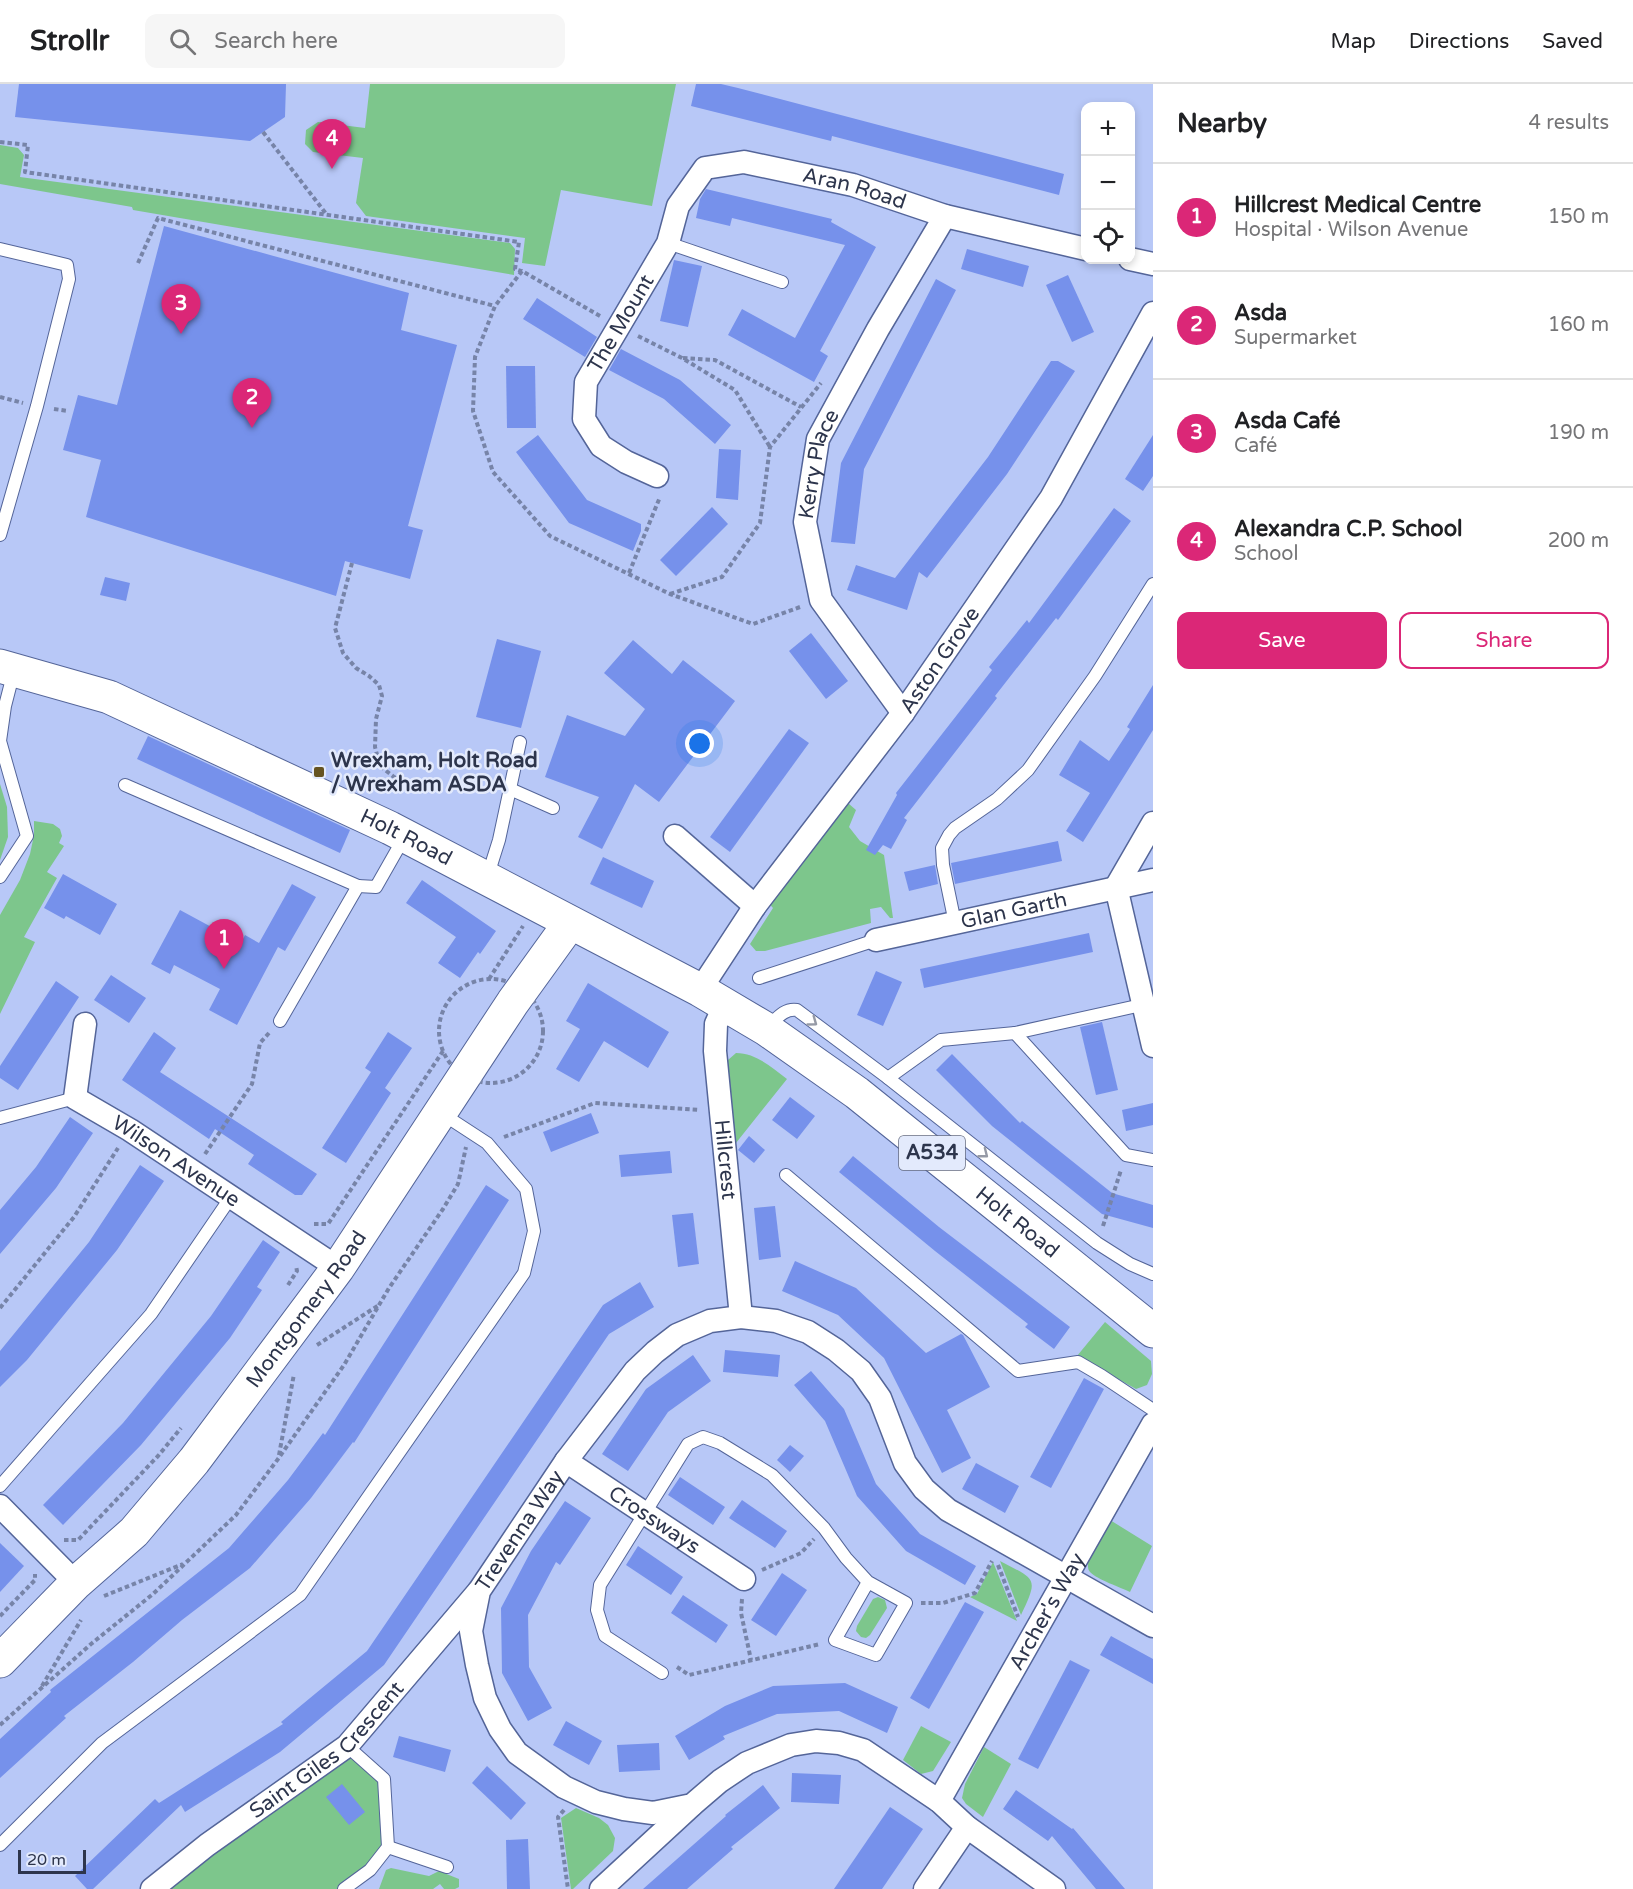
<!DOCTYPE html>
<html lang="en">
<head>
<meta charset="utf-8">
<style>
	body { margin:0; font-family:"Varela Round",sans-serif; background:#f6f6f6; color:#202124 }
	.controls { position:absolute; right:18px; top:18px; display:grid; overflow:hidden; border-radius:12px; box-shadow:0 3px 9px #0003 }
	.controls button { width:54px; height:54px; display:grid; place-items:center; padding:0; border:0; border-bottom:2px solid #e0e0e0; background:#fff; color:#202124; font:30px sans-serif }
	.scale { position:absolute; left:18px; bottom:15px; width:68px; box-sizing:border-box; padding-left:6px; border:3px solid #2d354c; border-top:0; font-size:16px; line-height:21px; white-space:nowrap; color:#2d354c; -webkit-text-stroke:4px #e3eafc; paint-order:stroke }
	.you { position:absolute; left:700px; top:660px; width:21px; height:21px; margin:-15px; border:4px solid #fff; border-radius:50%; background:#1a73e8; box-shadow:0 0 0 9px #1a73e833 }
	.badge { display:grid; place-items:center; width:39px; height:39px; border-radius:50%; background:#db2777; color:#fff; font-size:20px; font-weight:700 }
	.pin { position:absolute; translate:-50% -50px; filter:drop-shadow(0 2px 3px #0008) }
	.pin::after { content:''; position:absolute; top:32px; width:21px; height:18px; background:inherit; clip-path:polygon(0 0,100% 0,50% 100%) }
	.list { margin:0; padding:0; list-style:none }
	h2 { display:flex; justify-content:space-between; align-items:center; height:78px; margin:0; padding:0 24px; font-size:26px }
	h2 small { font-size:20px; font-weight:400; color:#757577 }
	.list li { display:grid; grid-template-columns:39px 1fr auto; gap:18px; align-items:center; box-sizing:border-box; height:108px; padding:0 24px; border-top:2px solid #e0e0e0 }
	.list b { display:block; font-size:22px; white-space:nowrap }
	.list p { margin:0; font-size:20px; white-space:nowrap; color:#757577 }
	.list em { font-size:20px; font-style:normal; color:#757577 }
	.actions { display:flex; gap:12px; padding:18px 24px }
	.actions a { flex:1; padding:14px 0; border:2px solid #db2777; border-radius:12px; text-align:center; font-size:21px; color:#db2777 }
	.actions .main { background:#db2777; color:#fff }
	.icon { flex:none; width:33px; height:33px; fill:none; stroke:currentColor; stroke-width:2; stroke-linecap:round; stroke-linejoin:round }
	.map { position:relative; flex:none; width:1153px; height:1805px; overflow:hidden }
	header { display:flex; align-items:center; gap:36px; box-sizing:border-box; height:84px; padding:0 30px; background:#fff; border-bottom:2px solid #e0e0e0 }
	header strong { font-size:28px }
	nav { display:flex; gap:33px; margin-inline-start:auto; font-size:21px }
	.search { width:420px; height:54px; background:#f6f6f6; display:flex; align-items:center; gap:15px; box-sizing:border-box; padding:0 21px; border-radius:12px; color:#757577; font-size:22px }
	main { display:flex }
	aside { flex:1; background:#fff }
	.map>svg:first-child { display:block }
	.green { fill:#7dc68c }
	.building { fill:#7691eb }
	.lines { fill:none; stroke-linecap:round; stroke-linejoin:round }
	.lane-casing { stroke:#546599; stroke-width:14 }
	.street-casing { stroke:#546599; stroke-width:25 }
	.secondary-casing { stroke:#546599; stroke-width:35 }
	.primary-casing { stroke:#546599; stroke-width:35 }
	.path { stroke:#7784a8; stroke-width:4; stroke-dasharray:4.5 3; stroke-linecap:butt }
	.lane { stroke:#fff; stroke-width:12 }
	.street { stroke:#fff; stroke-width:22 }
	.secondary { stroke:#fff; stroke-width:33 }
	.primary { stroke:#fff; stroke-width:33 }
	.oneway { stroke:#969aa6 }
	.poi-dot { fill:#655321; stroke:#e3eafc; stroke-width:2 }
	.labels { text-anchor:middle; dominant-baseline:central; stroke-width:5; stroke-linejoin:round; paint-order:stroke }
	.shield { fill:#e3eafc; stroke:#646b81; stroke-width:1.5 }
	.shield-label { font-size:20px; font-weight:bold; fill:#2d354c }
	.street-label { font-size:21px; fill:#2d354c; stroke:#e3eafc }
	.poi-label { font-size:21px; font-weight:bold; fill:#2d354c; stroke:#e3eafc; text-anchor:start }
</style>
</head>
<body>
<header>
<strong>Strollr</strong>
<div class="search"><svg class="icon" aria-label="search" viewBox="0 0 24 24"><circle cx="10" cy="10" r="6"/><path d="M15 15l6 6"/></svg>Search here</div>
<nav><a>Map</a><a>Directions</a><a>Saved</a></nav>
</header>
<main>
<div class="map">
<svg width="1153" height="1805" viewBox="0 0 1153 1805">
	<rect width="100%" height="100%" fill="#b8c8f7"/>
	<g class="green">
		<polygon points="370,0 676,0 652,122 561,106 545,182 522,179 525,154 366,132 356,119 363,74 313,68 305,60 306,46 318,38 365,44"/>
		<polygon points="0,61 18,64 24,71 20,93 510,159 515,165 514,191 133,126 132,123 0,100"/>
		<polygon points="0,700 7,723 8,753 0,776"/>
		<polygon points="841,713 856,726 849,743 860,757 884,771 893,834 890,834 881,823 870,825 871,839 765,867 756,867 750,860 773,824 763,813"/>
		<polygon points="34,737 53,740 60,745 62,752 59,759 64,762 47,788 57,794 24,853 35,858 0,930 0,831 20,796 30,770 34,751"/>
		<path d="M736 969C756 969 771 983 787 995L732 1064 726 984 728 976Z"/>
		<polygon points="1105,1238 1151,1277 1152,1290 1147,1301 1136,1305 1077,1272"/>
		<path d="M1110 1436 1152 1462 1130 1508C1120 1503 1098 1496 1090 1488 1081 1478 1105 1446 1110 1436Z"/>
		<path d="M1000 1477C1036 1496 1039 1493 1021 1531Z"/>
		<polygon points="993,1478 1017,1537 970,1513 977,1510"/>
		<polygon points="878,1513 885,1516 887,1524 870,1551 866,1554 861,1553 856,1547 857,1542 873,1515"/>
		<polygon points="921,1642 951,1658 933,1687 921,1690 903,1676"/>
		<polygon points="347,1662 384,1695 388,1763 344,1805 152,1805"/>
		<polygon points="984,1663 1011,1680 983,1733 966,1720 962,1714 965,1700"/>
		<polygon points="576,1724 599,1734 608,1741 615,1754 613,1767 573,1805 571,1805 561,1734"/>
		<polygon points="391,1784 429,1792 439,1787 459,1795 459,1803 455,1805 444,1805 440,1800 433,1805 379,1805 386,1786"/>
	</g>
	<g class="building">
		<polygon points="19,0 286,0 285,33 250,57 15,33"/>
		<polygon points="696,0 721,0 738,4 1064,90 1059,111 832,52 831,57 691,22"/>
		<polygon points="706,105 832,135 831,138 876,163 820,267 828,272 814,298 728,251 742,225 795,254 845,161 732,134 730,142 696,134 700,115"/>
		<polygon points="164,142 409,209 401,246 457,261 408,442 423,446 410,495 345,477 336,512 86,433 101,376 63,366 78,311 117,321"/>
		<polygon points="967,165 1029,182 1023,203 961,185"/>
		<polygon points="674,176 702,182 688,243 660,237"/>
		<polygon points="1068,191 1094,248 1072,258 1046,201"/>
		<polygon points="936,195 956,206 864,385 855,460 831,458 841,379"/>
		<polygon points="537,214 597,253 585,273 523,235"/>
		<polygon points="621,265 680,296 731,341 715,360 664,315 609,286"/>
		<polygon points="1051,277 1058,277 1075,287 1007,390 927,494 919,488 907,526 847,506 856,481 895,494 988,373"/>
		<polygon points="506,282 535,282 536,344 507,344"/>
		<polygon points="538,351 587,416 641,440 641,447 633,467 569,439 516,368"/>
		<polygon points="1153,351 1153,392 1143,407 1125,395"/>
		<polygon points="719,365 741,366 738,416 716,414"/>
		<polygon points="712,423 728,440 676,492 660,476"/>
		<polygon points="1114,424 1131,437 1058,536 1056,534 995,612 997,614 904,734 907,736 891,765 883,761 875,771 866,766 897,711 896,709 992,586 989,583 1027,536 1029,539"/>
		<polygon points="105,493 130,499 126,517 100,511"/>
		<polygon points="811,549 848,597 826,615 789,567"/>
		<polygon points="497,555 541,567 521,644 476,633"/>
		<polygon points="633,556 672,590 683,576 735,617 659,718 635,700 602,765 578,753 599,713 545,693 567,631 625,652 645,625 604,589"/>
		<polygon points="1153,601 1153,646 1083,758 1066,747 1090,709 1059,691 1080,656 1109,677 1130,645 1127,643"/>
		<polygon points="789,645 809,659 730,768 710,753"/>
		<polygon points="148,652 350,746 340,769 137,675"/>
		<polygon points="1058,757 1062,777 955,800 951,779"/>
		<polygon points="603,773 654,797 642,824 590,800"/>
		<polygon points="935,781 938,800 909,807 904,788"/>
		<polygon points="63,790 117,820 100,851 66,832 64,835 44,824"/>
		<polygon points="422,796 496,847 480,870 478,868 460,894 438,879 456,853 406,819"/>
		<polygon points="292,800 316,813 285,867 278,863 237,941 209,926 220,905 174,881 170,890 151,880 180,826 241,859 245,851 259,859"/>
		<polygon points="1089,849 1093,868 924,904 920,885"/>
		<polygon points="876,887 902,898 883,942 857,931"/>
		<polygon points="111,891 146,914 129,939 94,916"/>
		<polygon points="56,897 79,913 18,1006 0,994 0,982"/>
		<polygon points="588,899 669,948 648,984 604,957 579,998 556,985 580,945 566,937"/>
		<polygon points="1102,938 1118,1006 1096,1011 1080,943"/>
		<polygon points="154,948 176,964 160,988 317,1090 302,1111 295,1111 248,1080 254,1071 215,1045 209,1055 122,996"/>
		<polygon points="388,948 412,964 385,1004 391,1009 346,1079 322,1064 371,988 365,984"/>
		<polygon points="952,970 1020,1039 1022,1037 1112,1109 1153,1121 1153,1144 1102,1130 992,1042 936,986"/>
		<polygon points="790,1013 815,1032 797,1055 772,1036"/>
		<polygon points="1153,1019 1153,1041 1126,1047 1122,1026"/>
		<polygon points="591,1029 599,1049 551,1068 543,1048"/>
		<polygon points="70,1033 93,1049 56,1104 0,1170 0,1126 36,1083"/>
		<polygon points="749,1052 765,1066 754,1079 738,1066"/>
		<polygon points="670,1067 672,1089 621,1093 619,1071"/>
		<polygon points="853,1072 939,1143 1070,1243 1054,1265 1025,1243 1028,1240 935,1167 839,1088"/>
		<polygon points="140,1081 164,1097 117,1166 27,1276 0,1303 0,1267 89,1158"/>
		<polygon points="486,1101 509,1116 354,1359 353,1358 311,1414 250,1484 182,1536 133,1578 64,1632 66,1634 0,1694 0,1655 51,1608 50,1606 229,1464 288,1396 323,1349 325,1351"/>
		<polygon points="775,1122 781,1173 759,1176 754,1124"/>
		<polygon points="693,1129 699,1180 678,1183 672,1131"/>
		<polygon points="263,1156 280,1168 257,1203 262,1206 230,1254 141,1361 63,1441 43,1421 123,1339 211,1232"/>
		<polygon points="795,1177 856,1204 926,1269 961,1250 963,1251 990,1303 947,1326 971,1374 942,1389 884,1274 838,1231 782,1207"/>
		<polygon points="640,1198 654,1223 609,1250 384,1581 280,1668 185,1728 181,1721 93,1805 87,1805 75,1792 155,1715 159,1719 283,1640 281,1638 367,1567 603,1221"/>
		<polygon points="725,1266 780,1271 778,1293 723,1288"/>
		<polygon points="693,1271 711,1297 668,1328 628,1387 602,1370 646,1305"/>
		<polygon points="811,1287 844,1325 876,1400 920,1450 976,1482 965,1501 906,1467 857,1412 825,1337 794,1301"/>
		<polygon points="1084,1294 1104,1305 1051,1404 1030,1393"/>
		<polygon points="790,1361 804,1372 790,1388 777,1376"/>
		<polygon points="976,1379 1019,1402 1005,1429 962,1405"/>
		<polygon points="680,1393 725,1423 713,1441 668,1411"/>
		<polygon points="742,1416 787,1447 775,1464 729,1434"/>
		<polygon points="565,1417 591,1434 560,1481 556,1478 528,1531 529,1583 552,1624 528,1637 502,1589 501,1524 531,1467"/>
		<polygon points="0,1459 24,1482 0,1508"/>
		<polygon points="638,1462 683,1493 671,1511 626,1481"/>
		<polygon points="782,1489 807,1506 776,1552 751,1536"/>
		<polygon points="683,1511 728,1541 716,1559 671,1529"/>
		<polygon points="965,1518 984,1528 929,1625 910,1614"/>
		<polygon points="1111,1552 1153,1575 1153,1600 1100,1571"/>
		<polygon points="1070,1576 1090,1586 1038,1685 1018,1675"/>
		<polygon points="845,1599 898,1623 887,1649 839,1627 777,1630 723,1652 725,1655 689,1676 675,1652 725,1622 773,1602"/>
		<polygon points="566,1637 602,1657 589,1681 553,1661"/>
		<polygon points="399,1652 451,1666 445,1688 393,1673"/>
		<polygon points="659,1659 660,1686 619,1688 617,1661"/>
		<polygon points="487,1682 526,1719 511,1736 472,1699"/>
		<polygon points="792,1689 841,1691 839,1720 791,1718"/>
		<polygon points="342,1700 365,1728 349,1741 326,1713"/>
		<polygon points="763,1701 780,1724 731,1763 733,1765 687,1805 643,1805 726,1732 725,1731"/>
		<polygon points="1016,1706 1072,1745 1073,1744 1125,1805 1096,1805 1052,1752 1048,1757 1003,1725"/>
		<polygon points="890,1723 923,1745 882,1805 834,1805"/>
		<polygon points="528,1755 530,1805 507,1805 506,1756"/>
	</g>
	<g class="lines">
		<g class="lane-casing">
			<g id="lane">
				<polyline points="668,159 782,198"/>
				<polyline points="0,165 67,181 69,195 37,322 0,451"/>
				<polyline points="125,701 358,802"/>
				<polyline points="510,705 553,724"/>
				<polyline points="0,793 27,752 0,657 5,622 14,587"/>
				<polyline points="487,794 499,756 520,658"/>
				<polyline points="955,839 943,781 942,764 949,751 955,744 997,715 1028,686 1095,592 1153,500"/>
				<polyline points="759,894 876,856"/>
				<polyline points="280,937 358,802 376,803 405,752"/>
				<path d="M767 944C776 936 783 924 797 926L888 994 1097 1159 1130 1180 1153 1190"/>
				<polyline points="1015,949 1126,1071 1153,1076"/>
				<polyline points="888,994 941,956 1015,949 1146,920"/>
				<polyline points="0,1034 75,1014"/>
				<polyline points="786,1091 1018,1287 1078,1278 1102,1292 1153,1326"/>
				<polyline points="0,1402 151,1230 231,1113"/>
				<polyline points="662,1589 605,1552 597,1526 600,1501 688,1360 703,1353 720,1359 772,1391 824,1444 846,1474 868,1498 906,1519 876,1571 835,1556 868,1498"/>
				<polyline points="0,1761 102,1659 300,1511 524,1189 534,1147 526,1105 487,1059 441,1029"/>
				<polyline points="388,1763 447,1783"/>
				<polyline points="344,1805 370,1786 388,1763 384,1695 347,1662"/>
			</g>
		</g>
		<g class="street-casing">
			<g id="street">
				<polyline points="1130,175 1153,180"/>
				<path id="s1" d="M657 392 626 378 601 362 584 335 586 298 668 159 678 122 705 84 744 78 853 101 945 132 1086 165"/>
				<path id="s2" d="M903 629 821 516 805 438 818 355 878 245 945 132"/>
				<polyline points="1153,739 1116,803 1153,962"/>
				<polyline points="675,752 755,822"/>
				<path id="s3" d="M876 856 1153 796"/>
				<path id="s4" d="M700 906 755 822 903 629 1051 414 1153 229"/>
				<path id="s5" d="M725 920 716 940 715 967 741 1233"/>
				<path id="s6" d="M85 940 75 1014 130 1046 338 1184"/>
				<path id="s7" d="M566 1377 744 1495"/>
				<polyline points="0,1422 76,1499"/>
				<path id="s8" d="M939 1717 1153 1340"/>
				<path id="s9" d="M152 1805 207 1761 347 1662 478 1508"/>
				<polyline points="601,1805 691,1722"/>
				<polyline points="925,1805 967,1743"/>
				<path id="s10" d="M1054 1805 967 1743 939 1717 863 1666 839 1659 816 1657 791 1661 747 1679 720 1697 692 1721 653 1729 624 1725 596 1718 564 1703 517 1669 500 1645 485 1614 477 1581 471 1547 479 1507 566 1377 635 1287 655 1268 677 1251 710 1237 741 1233 776 1237 808 1248 836 1266 861 1287 880 1314 905 1379 924 1405 948 1426 1153 1542"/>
			</g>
		</g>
		<g class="secondary-casing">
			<g id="secondary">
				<path id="s11" d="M0 1577 76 1499 134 1448 194 1377 338 1184 513 918 570 839"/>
			</g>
		</g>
		<g class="primary-casing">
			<g id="primary">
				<path id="s12" d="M0 582 109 613 390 744 700 906 766 945 857 1009 1153 1247"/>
			</g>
		</g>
		<g class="path">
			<polyline points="263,48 327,131"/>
			<polyline points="0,58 28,61 25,88 519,158 515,185 521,187"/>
			<polyline points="138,179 158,134 495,222"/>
			<polyline points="600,232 522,187 495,222 475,273 473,327 493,388 550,452 670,510 753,540 800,523"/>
			<polyline points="638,252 682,274 735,306 770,363"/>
			<polyline points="683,274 715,276 801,323"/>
			<polyline points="0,313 23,319"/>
			<polyline points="54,325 68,327"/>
			<polyline points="352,479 335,544 343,569 356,584 369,592 379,601 382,612 376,635 375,663 380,682 394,693 407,701"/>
			<polyline points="629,489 660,413"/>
			<polyline points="670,510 722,493 760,439 770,363 821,299"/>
			<polyline points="489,895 523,842"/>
			<circle cx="491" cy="947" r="52"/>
			<polyline points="504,1053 595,1019 700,1026"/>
			<polyline points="205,1070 252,1000 260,959 269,949"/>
			<polyline points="314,1140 328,1140 443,967"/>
			<polyline points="1103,1142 1121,1086"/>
			<polyline points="288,1201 297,1187 296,1182"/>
			<polyline points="0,1224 74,1133 118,1064"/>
			<polyline points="317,1261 379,1221"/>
			<polyline points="279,1371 294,1290"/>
			<polyline points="64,1456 78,1456 158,1372 181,1344"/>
			<polyline points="998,1481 1018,1533"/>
			<polyline points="762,1486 801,1469 814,1455"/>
			<polyline points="104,1512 183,1480"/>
			<polyline points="742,1515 741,1529 751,1576"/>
			<polyline points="921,1519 943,1519 975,1509 992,1477"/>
			<polyline points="0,1532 35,1496 35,1490"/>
			<polyline points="677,1583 689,1591 820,1560"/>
			<polyline points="42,1602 81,1536"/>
			<polyline points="0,1641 91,1560 153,1510 236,1431 278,1375 344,1281 389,1204 443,1125 458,1100 466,1063"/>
			<polyline points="564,1726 558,1733 568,1805"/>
		</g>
		<use href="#lane" class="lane"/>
		<use href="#street" class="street"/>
		<use href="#secondary" class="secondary"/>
		<use href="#primary" class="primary"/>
	</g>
	<defs><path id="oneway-chevron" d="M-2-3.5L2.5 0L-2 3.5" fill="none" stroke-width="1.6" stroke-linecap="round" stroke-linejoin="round" transform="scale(1.5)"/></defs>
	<g class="oneway">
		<use href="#oneway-chevron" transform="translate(813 938) rotate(36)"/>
		<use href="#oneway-chevron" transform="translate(984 1070) rotate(38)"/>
	</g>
	<rect class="poi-dot" x="313" y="682" width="12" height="12" rx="3"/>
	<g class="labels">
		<rect class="shield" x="899" y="1052" width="66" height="34" rx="4.5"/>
		<g class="shield-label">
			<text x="932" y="1069">A534</text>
		</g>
		<g class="street-label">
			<text stroke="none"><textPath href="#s1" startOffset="532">Aran Road</textPath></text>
			<text stroke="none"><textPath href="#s1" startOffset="201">The Mount</textPath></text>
			<text stroke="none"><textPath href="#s2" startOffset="279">Kerry Place</textPath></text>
			<text stroke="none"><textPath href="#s4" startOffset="408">Aston Grove</textPath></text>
			<text stroke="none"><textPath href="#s12" startOffset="442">Holt Road</textPath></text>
			<text stroke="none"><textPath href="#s3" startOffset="141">Glan Garth</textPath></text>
			<text stroke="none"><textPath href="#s5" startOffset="158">Hillcrest</textPath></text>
			<text stroke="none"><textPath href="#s6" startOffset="194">Wilson Avenue</textPath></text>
			<text stroke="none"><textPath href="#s12" startOffset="1167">Holt Road</textPath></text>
			<text stroke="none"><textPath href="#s11" startOffset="468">Montgomery Road</textPath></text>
			<text stroke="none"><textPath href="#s7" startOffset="106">Crossways</textPath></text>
			<text stroke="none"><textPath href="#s10" startOffset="864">Trevenna Way</textPath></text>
			<text stroke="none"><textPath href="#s8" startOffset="218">Archer's Way</textPath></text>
			<text stroke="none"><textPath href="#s9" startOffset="224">Saint Giles Crescent</textPath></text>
		</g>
		<g class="poi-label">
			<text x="331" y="676">Wrexham, Holt Road<tspan x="331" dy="24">/ Wrexham ASDA</tspan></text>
		</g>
	</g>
</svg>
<div class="controls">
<button>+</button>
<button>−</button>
<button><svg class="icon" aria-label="locate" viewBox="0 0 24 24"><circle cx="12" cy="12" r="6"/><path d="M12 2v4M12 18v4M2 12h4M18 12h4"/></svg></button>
</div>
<div class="scale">20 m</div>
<div class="you"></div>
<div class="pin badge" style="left:224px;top:885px">1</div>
<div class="pin badge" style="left:252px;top:344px">2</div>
<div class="pin badge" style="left:181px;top:250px">3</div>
<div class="pin badge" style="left:332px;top:85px">4</div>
</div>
<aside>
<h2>Nearby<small>4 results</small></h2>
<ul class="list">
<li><span class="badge">1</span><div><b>Hillcrest Medical Centre</b><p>Hospital · Wilson Avenue</p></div><em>150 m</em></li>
<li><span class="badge">2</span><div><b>Asda</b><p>Supermarket</p></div><em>160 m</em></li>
<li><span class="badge">3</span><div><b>Asda Café</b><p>Café</p></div><em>190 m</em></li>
<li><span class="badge">4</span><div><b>Alexandra C.P. School</b><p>School</p></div><em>200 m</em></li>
</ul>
<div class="actions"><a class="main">Save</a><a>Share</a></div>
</aside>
</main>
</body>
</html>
